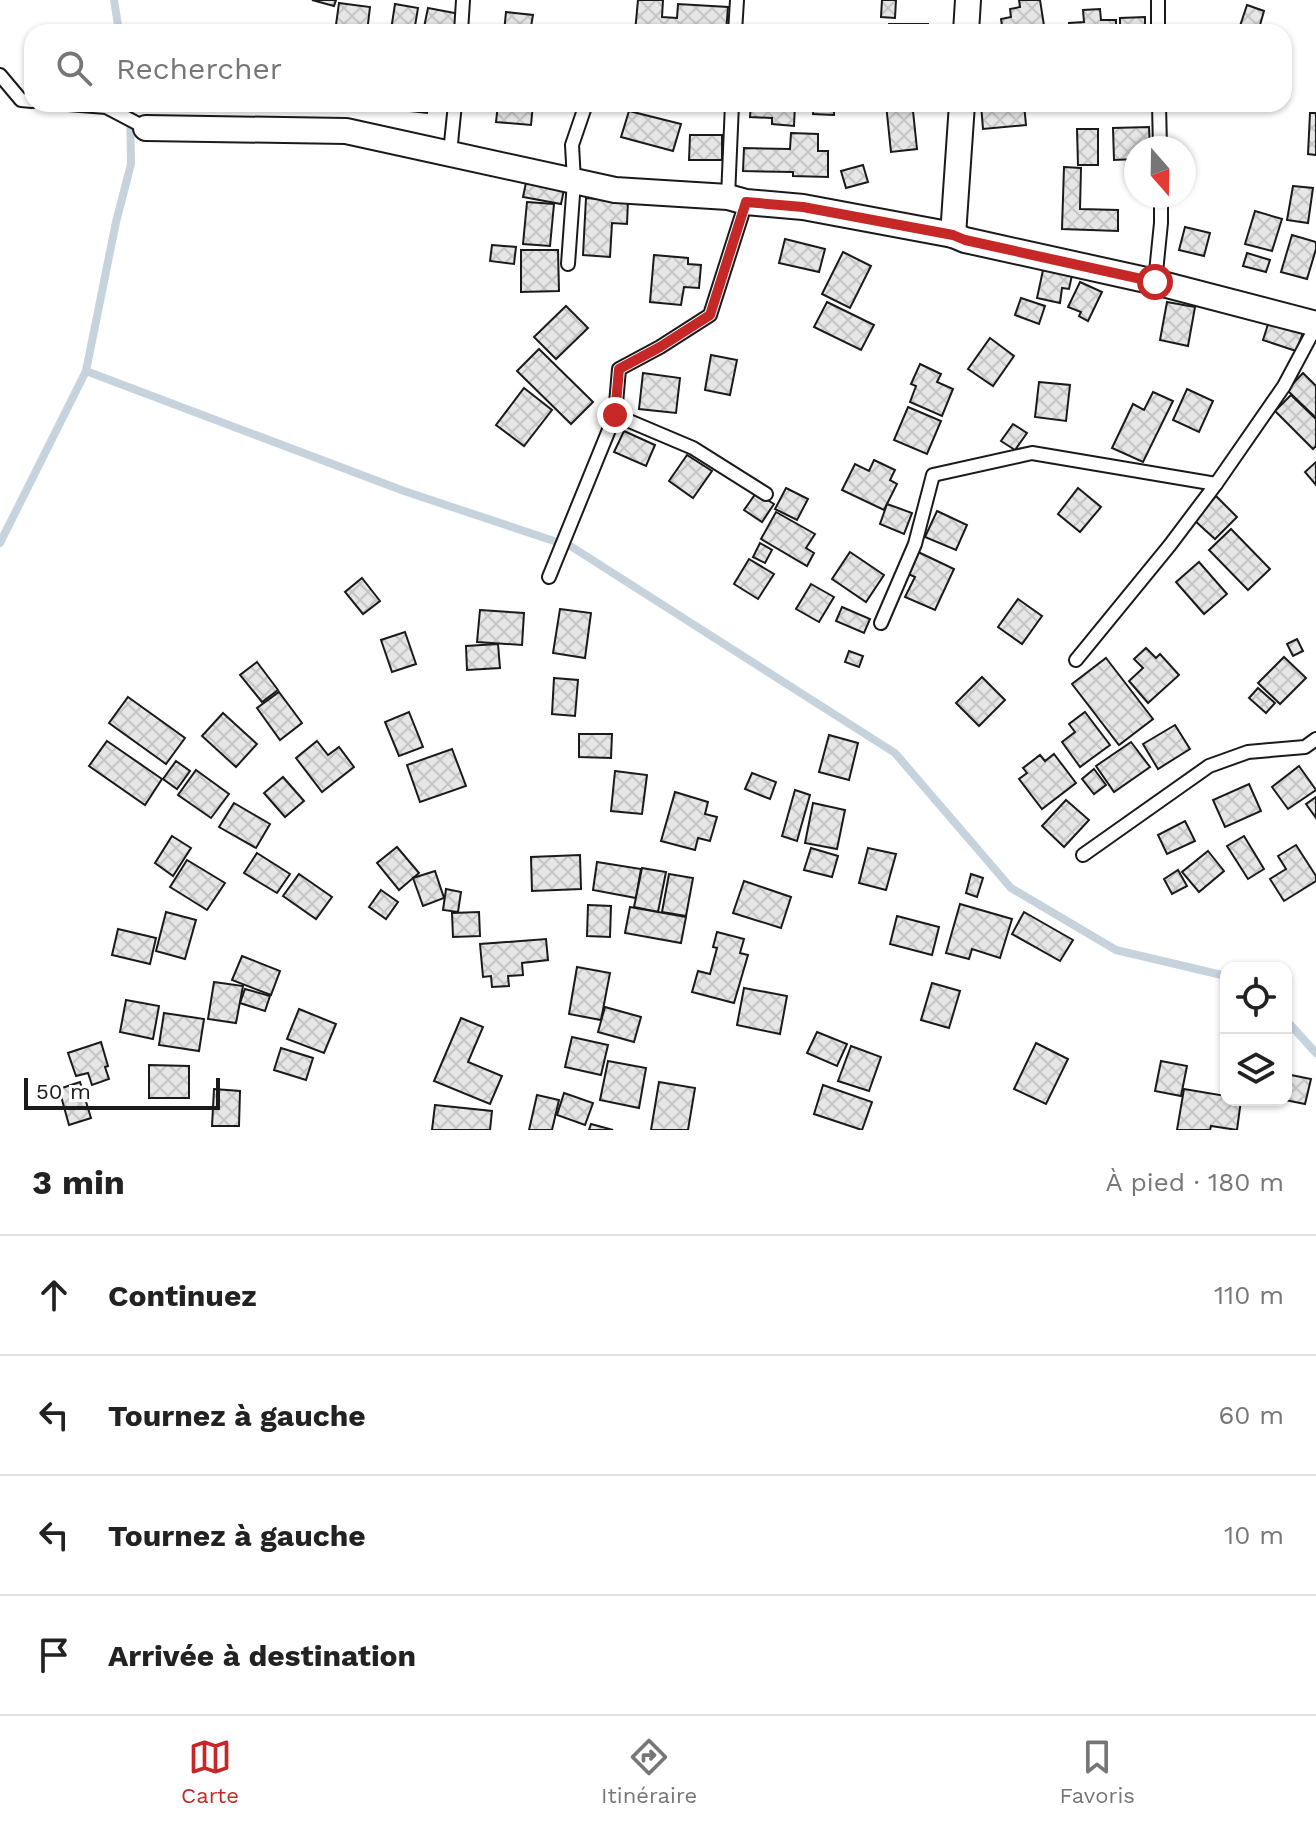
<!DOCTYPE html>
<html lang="fr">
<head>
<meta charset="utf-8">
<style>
	body { margin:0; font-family:"Work Sans",sans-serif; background:#f6f6f6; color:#222 }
	.controls { position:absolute; right:24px; bottom:24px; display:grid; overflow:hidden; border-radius:16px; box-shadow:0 2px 6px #0004 }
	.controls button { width:72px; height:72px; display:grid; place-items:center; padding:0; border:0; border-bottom:2px solid #e0e0e0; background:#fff; color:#222; font:40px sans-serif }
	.compass { position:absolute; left:1124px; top:136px; width:72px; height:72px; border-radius:50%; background:#fff; box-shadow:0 2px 6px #0004; rotate:160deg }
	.scale { position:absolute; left:24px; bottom:20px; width:196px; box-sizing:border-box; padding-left:8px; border:4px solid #1a1a1a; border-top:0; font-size:22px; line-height:28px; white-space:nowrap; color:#1a1a1a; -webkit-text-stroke:6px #fff; paint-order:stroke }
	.stop { position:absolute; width:24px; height:24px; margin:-18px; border:6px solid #c62828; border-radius:50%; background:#fff }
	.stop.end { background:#c62828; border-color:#fff; box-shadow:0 2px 8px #0008 }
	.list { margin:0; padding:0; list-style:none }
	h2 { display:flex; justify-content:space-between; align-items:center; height:104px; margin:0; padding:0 32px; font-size:34px }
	h2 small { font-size:26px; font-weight:400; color:#767676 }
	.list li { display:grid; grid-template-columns:52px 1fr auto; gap:24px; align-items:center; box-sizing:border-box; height:120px; padding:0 32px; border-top:2px solid #e0e0e0 }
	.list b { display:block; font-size:30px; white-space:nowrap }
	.list em { font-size:26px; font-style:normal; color:#767676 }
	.icon { flex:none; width:44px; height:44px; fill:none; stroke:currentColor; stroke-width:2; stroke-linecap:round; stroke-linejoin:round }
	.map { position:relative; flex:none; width:1316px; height:1130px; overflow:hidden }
	.search { position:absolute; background:#fff; box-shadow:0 2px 6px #0004; left:24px; right:24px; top:24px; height:88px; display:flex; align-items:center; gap:20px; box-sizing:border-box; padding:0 28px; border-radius:24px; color:#767676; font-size:30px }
	.sheet { height:584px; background:#fff }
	nav { display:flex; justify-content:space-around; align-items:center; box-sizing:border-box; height:112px; border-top:2px solid #e0e0e0; background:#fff; font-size:22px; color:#767676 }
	nav a { display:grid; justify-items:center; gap:4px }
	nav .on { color:#c62828 }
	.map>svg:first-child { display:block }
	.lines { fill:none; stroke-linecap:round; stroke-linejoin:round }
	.stream { stroke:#c6d2dc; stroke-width:8 }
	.building { fill:url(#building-cross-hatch); stroke:#1a1a1a; stroke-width:2 }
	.lane-casing { stroke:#1a1a1a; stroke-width:16 }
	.street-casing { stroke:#1a1a1a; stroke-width:28 }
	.lane { stroke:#fff; stroke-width:12 }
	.street { stroke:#fff; stroke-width:24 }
	.route { stroke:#c62828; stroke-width:10 }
</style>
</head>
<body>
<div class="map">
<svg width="1316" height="1130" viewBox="0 0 1316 1130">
	<defs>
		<pattern id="building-cross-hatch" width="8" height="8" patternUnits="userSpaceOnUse" patternTransform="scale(2)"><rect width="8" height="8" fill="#e6e6e6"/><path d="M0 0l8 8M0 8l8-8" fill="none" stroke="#c5c5c5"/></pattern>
	</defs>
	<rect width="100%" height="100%" fill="#fff"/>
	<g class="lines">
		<g class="stream">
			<polyline points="114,0 119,32"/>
			<polyline points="86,371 404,491 572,547 895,753 1011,888 1116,950 1226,976"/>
			<polyline points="0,543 86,371 116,222 131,164 130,104"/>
			<polyline points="1286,1020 1316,1053"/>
		</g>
	</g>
	<g class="building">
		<polygon points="312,0 336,0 334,6"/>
		<polygon points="638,0 663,0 662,17 677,18 678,4 728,7 726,32 635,32"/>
		<polygon points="882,0 896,0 895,18 881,17"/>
		<polygon points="1019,0 1040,0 1045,32 1003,32 1001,19 1011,17 1010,9 1020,7"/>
		<polygon points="339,3 370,7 367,32 335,32"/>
		<polygon points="395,4 418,8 414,32 391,30"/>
		<polygon points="1247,5 1264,11 1258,32 1239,29"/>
		<polygon points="428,8 460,14 457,32 423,32"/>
		<polygon points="1100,9 1101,20 1116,20 1116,32 1069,32 1069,23 1084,22 1083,10"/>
		<polygon points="506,12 533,15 530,32 504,32"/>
		<polygon points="1145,17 1145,32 1120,32 1120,18"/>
		<rect x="889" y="24" width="39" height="8"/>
		<polygon points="392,104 428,104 427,113 392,109"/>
		<polygon points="498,104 533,104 531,125 496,122"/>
		<polygon points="751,104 795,104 794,126 772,124 772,118 750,117"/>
		<polygon points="814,104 834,104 834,115 813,114"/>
		<polygon points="886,104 926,104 927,110 913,111 917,149 891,152"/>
		<polygon points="981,104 1024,104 1026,125 983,129"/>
		<polygon points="629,111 681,124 673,151 621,137"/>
		<polygon points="1310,113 1316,113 1316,155 1308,154"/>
		<polygon points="1149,127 1150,148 1136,148 1136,159 1114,160 1113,128"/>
		<polygon points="1077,129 1098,129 1098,165 1078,165"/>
		<polygon points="791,133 818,134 818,151 828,151 828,177 793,176 793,172 743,171 744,148 790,149"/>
		<polygon points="690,135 722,135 722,160 689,160"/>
		<polygon points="863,165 868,182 846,188 841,171"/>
		<polygon points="1064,167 1081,168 1080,209 1118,210 1118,231 1062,229"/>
		<polygon points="527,178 565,185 561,204 523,197"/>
		<polygon points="1293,186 1313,188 1308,223 1287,220"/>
		<polygon points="586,198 628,201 627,224 612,223 610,257 583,255"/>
		<polygon points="527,202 554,204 550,246 523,244"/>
		<polygon points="1255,211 1282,219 1272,251 1245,244"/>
		<polygon points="1185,227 1210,233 1204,256 1179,250"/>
		<polygon points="1292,235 1316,242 1316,249 1307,279 1281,272"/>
		<polygon points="785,239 825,249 819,272 779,263"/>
		<polygon points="492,245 516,247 514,264 490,261"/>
		<polygon points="521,250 558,250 559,291 521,292"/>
		<polygon points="843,252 871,266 850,308 822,294"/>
		<polygon points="1247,253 1270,260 1266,272 1243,266"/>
		<polygon points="654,255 688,258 688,264 701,265 699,288 684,287 681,305 650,302"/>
		<polygon points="1045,261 1074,266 1069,289 1062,288 1060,303 1037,298"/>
		<polygon points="1080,282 1102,292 1088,321 1079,316 1081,312 1068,307"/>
		<polygon points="1021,298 1045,306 1039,324 1015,315"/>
		<polygon points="827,302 874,325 861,350 814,327"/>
		<polygon points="1167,302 1195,307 1188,346 1160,340"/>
		<polygon points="566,306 588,328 556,359 534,337"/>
		<polygon points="1270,318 1304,330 1296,351 1263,340"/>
		<polygon points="990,338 1014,356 993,386 968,369"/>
		<polygon points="539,349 593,402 571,424 517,371"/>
		<polygon points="711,355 737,360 730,395 705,390"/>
		<polygon points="920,364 941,374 937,382 953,389 942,416 910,402 916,386 911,384"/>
		<polygon points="643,373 680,378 676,413 639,409"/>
		<polygon points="1303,373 1316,386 1316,418 1287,390"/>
		<polygon points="1039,382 1070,385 1066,421 1035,417"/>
		<polygon points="524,388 552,410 524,446 496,425"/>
		<polygon points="1187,389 1213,401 1199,432 1173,420"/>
		<polygon points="1153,392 1173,401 1143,462 1112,448 1133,404 1144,410"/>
		<polygon points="1291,395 1316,419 1316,446 1313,449 1275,411"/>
		<polygon points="908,407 941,421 927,454 894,440"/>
		<polygon points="1013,424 1027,433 1015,450 1001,441"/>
		<polygon points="624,431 655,445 646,466 614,452"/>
		<polygon points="687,455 712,471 693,498 669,481"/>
		<polygon points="874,460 895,470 890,480 897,484 884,510 842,490 855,464 869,471"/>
		<polygon points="1316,462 1316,485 1305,472"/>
		<polygon points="786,488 808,499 797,520 775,509"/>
		<polygon points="1078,488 1101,507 1080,532 1058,514"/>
		<polygon points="756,493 774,504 762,522 744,510"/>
		<polygon points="1216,496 1237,517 1215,539 1194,520"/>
		<polygon points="887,504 912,513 904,534 880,524"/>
		<polygon points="937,511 967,525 956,550 925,537"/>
		<polygon points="776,512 815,534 806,548 814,553 807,566 761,539"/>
		<polygon points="1231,529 1270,569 1248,590 1209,550"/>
		<polygon points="760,543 772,550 765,563 753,557"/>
		<polygon points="916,551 954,569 935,610 905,597 915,577 906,573"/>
		<polygon points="850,552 884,575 866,602 832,579"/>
		<polygon points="749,559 774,574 758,599 734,584"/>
		<polygon points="1199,562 1227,594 1204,614 1176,582"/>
		<polygon points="362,578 380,601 363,614 345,592"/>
		<polygon points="811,584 834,597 819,622 796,609"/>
		<polygon points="1018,599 1042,616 1022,644 998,627"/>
		<polygon points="842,607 870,619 864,633 836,621"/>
		<polygon points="560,609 591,613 585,658 553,653"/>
		<polygon points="480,610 524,613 522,645 477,642"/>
		<polygon points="405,632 416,664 392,672 381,640"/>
		<polygon points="1297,639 1303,651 1293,656 1287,644"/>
		<polygon points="498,644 500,668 467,670 466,646"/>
		<polygon points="1146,648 1156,658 1160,654 1179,675 1148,703 1129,681 1143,668 1134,659"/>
		<polygon points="849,651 863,656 859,667 845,662"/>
		<polygon points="1284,657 1306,678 1280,704 1258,683"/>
		<polygon points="1106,658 1153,719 1119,745 1072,684"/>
		<polygon points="257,662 278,690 262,702 240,675"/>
		<polygon points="982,677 1005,700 979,726 956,703"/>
		<polygon points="554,678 578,680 575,716 552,714"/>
		<polygon points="1258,688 1275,703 1266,713 1249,698"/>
		<polygon points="279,692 302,723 280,740 257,708"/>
		<polygon points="128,697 185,738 166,764 109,723"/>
		<polygon points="409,712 423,747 399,756 385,722"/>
		<polygon points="1085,712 1110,745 1080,767 1062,742 1075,732 1069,724"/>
		<polygon points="223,713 257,744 236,767 202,736"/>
		<polygon points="1175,725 1190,749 1158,769 1143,744"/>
		<polygon points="579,734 612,734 611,758 579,757"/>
		<polygon points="829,735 858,743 849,780 819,772"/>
		<polygon points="107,741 162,779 145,805 89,766"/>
		<polygon points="317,741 328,755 339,747 354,767 322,792 296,758"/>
		<polygon points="1131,742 1150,767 1114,792 1096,766"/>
		<polygon points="452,749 466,786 420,802 407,765"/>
		<polygon points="1054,754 1076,783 1042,809 1019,779 1027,773 1023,768 1040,755 1045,761"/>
		<polygon points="176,761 190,771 177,789 163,779"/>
		<polygon points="1299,766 1316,790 1288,809 1272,787"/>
		<polygon points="1094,769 1106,785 1094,794 1082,779"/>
		<polygon points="196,770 229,794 211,818 178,795"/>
		<polygon points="615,771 647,775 642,814 611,811"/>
		<polygon points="752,773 776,782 770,799 745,789"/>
		<polygon points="283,777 304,801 285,817 264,793"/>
		<polygon points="1249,784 1261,811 1225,827 1213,800"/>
		<polygon points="795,790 810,795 797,841 782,836"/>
		<polygon points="675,792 708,802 705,814 717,817 710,841 698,838 695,850 661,841"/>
		<polygon points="1316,797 1316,818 1306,804"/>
		<polygon points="1066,800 1089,820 1064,847 1042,826"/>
		<polygon points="234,803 270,824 256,848 219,827"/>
		<polygon points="813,803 845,810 837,849 805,843"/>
		<polygon points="1185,821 1195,841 1167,854 1158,835"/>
		<polygon points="172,836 191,848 173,876 155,863"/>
		<polygon points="1244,836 1264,869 1248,879 1227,846"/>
		<polygon points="1296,845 1316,876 1316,881 1284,901 1270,879 1286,869 1278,856"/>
		<polygon points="397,847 419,873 399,890 377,863"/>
		<polygon points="811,848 838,856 832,877 804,870"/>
		<polygon points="868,848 896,854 886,890 859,883"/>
		<polygon points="1208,851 1224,871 1199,892 1182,872"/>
		<polygon points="257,853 290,874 277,893 244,873"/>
		<polygon points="580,855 581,889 532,891 531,857"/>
		<polygon points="187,860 225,883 207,910 170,887"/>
		<polygon points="597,862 641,869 636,898 593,890"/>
		<polygon points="642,868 666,872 658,912 634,907"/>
		<polygon points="1178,870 1187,886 1172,894 1164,879"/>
		<polygon points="435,871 444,898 423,906 413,878"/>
		<polygon points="299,874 332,897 316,919 283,896"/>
		<polygon points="669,874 693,878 686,916 662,912"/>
		<polygon points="971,874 983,878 977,897 966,893"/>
		<polygon points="744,881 791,897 781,928 733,913"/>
		<polygon points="446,889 461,892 458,912 443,910"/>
		<polygon points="381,890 398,902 386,919 369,907"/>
		<polygon points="960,904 1012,919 1000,958 972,949 969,959 946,953"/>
		<polygon points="588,905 611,906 610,937 587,936"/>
		<polygon points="630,907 686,917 681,943 625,933"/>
		<polygon points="166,912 196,920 185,959 156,951"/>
		<polygon points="479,912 480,936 453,937 452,913"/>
		<polygon points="1024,912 1073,940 1060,961 1012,934"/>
		<polygon points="897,916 939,927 932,955 890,944"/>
		<polygon points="118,929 156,938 150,964 112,955"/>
		<polygon points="717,932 744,939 740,953 748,955 734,1003 692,992 698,971 710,974 717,948 713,947"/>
		<polygon points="546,939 548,960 522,963 523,975 508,976 509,986 492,987 491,976 483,977 480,944"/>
		<polygon points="242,956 280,971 271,995 232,980"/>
		<polygon points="577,967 610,973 601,1020 569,1014"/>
		<polygon points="214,982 243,986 236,1023 208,1019"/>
		<polygon points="932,983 960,991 949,1028 921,1020"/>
		<polygon points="744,988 787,996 780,1034 737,1025"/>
		<polygon points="245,989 270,996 265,1011 240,1003"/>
		<polygon points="126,1000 159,1006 153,1039 120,1032"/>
		<polygon points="605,1007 641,1017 634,1042 598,1032"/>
		<polygon points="299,1009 336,1024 324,1053 287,1039"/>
		<polygon points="164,1013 204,1019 199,1051 159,1045"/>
		<polygon points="461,1018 483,1027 468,1062 502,1076 490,1104 434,1081"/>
		<polygon points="817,1032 847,1044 837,1066 807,1053"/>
		<polygon points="572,1037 608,1045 601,1075 565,1067"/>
		<polygon points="101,1042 108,1066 105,1067 109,1079 92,1085 88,1073 76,1076 68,1053"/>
		<polygon points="1036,1043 1068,1059 1046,1104 1014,1089"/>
		<polygon points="851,1046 881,1057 869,1091 838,1081"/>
		<polygon points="281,1048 313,1058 306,1080 274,1070"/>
		<polygon points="608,1061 646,1068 639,1108 600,1100"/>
		<polygon points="1161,1061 1187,1066 1181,1096 1155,1091"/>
		<polygon points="149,1065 189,1066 189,1098 149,1098"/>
		<polygon points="1286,1074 1311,1079 1305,1104 1285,1100"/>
		<polygon points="80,1082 91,1118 69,1125 59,1089"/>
		<polygon points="659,1082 695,1088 688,1130 651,1130"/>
		<polygon points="823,1085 872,1102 862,1130 814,1114"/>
		<polygon points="214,1089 240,1091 239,1126 212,1126"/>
		<polygon points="1184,1089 1226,1096 1226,1100 1241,1100 1237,1130 1211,1126 1210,1130 1177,1130"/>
		<polygon points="564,1093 593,1103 585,1125 557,1115"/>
		<polygon points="537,1095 559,1100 552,1130 529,1130"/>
		<polygon points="435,1105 492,1111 490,1130 432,1130"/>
		<polygon points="591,1124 613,1130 589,1130"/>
	</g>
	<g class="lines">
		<g class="lane-casing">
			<g id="lane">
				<polyline points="1158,0 1158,32"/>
				<polyline points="461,32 463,0"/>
				<polyline points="735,32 737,0"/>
				<polyline points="0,75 21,100 32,101"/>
				<polyline points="68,104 106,107 146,128"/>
				<polyline points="1159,104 1160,148"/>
				<polyline points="450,153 455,104"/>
				<polyline points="728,197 732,104"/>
				<polyline points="568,264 574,181 572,145 586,104"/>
				<polyline points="1155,282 1161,223 1161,196"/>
				<polyline points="615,415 693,448 766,494"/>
				<polyline points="549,577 615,415 619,369 660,347 710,315 746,202"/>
				<polyline points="881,623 915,544 933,475 1032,453 1216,484"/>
				<polyline points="1076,660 1170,545 1216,484 1284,386 1316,326"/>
				<polyline points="1083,855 1209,766 1248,752 1305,747 1316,739"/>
			</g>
		</g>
		<g class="street-casing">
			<g id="street">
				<polyline points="966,32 968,0"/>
				<polyline points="146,128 346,131 615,190 728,197 746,202 803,207 953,235 965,240 1155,282 1316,324"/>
				<polyline points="953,235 962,104"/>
			</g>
		</g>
		<use href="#lane" class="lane"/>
		<use href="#street" class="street"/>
	</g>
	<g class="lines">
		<polyline class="route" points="615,415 619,369 660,347 710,315 746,202 803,207 953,235 965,240 1155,282"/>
	</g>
</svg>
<div class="controls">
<button><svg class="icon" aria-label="locate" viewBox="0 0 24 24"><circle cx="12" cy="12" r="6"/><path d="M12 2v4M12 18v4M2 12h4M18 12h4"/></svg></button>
<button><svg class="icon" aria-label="layers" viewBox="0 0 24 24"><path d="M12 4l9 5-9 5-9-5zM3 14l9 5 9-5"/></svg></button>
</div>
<svg class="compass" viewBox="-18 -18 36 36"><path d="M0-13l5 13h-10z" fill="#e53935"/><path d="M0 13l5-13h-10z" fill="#767676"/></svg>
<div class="scale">50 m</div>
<div class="stop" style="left:1155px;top:282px"></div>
<div class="stop end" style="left:615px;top:415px"></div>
<div class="search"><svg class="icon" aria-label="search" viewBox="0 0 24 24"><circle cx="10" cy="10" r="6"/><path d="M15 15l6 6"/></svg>Rechercher</div>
</div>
<section class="sheet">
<h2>3 min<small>À pied · 180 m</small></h2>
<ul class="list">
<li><svg class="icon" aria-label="ahead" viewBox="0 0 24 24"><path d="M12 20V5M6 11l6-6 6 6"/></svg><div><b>Continuez</b></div><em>110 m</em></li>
<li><svg class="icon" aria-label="left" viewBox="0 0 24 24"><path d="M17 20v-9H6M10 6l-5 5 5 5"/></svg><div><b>Tournez à gauche</b></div><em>60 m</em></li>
<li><svg class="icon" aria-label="left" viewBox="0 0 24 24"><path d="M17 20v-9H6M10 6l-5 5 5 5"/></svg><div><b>Tournez à gauche</b></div><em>10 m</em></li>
<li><svg class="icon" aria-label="arrive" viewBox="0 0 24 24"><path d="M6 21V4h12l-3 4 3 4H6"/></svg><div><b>Arrivée à destination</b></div></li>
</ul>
</section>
<nav>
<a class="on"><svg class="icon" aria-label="map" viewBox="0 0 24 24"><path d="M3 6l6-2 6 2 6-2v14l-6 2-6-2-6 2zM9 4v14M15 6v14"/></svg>Carte</a>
<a><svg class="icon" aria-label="directions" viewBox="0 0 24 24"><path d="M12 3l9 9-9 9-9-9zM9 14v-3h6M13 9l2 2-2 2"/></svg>Itinéraire</a>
<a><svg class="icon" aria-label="saved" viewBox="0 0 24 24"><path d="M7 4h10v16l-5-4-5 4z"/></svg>Favoris</a>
</nav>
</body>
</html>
